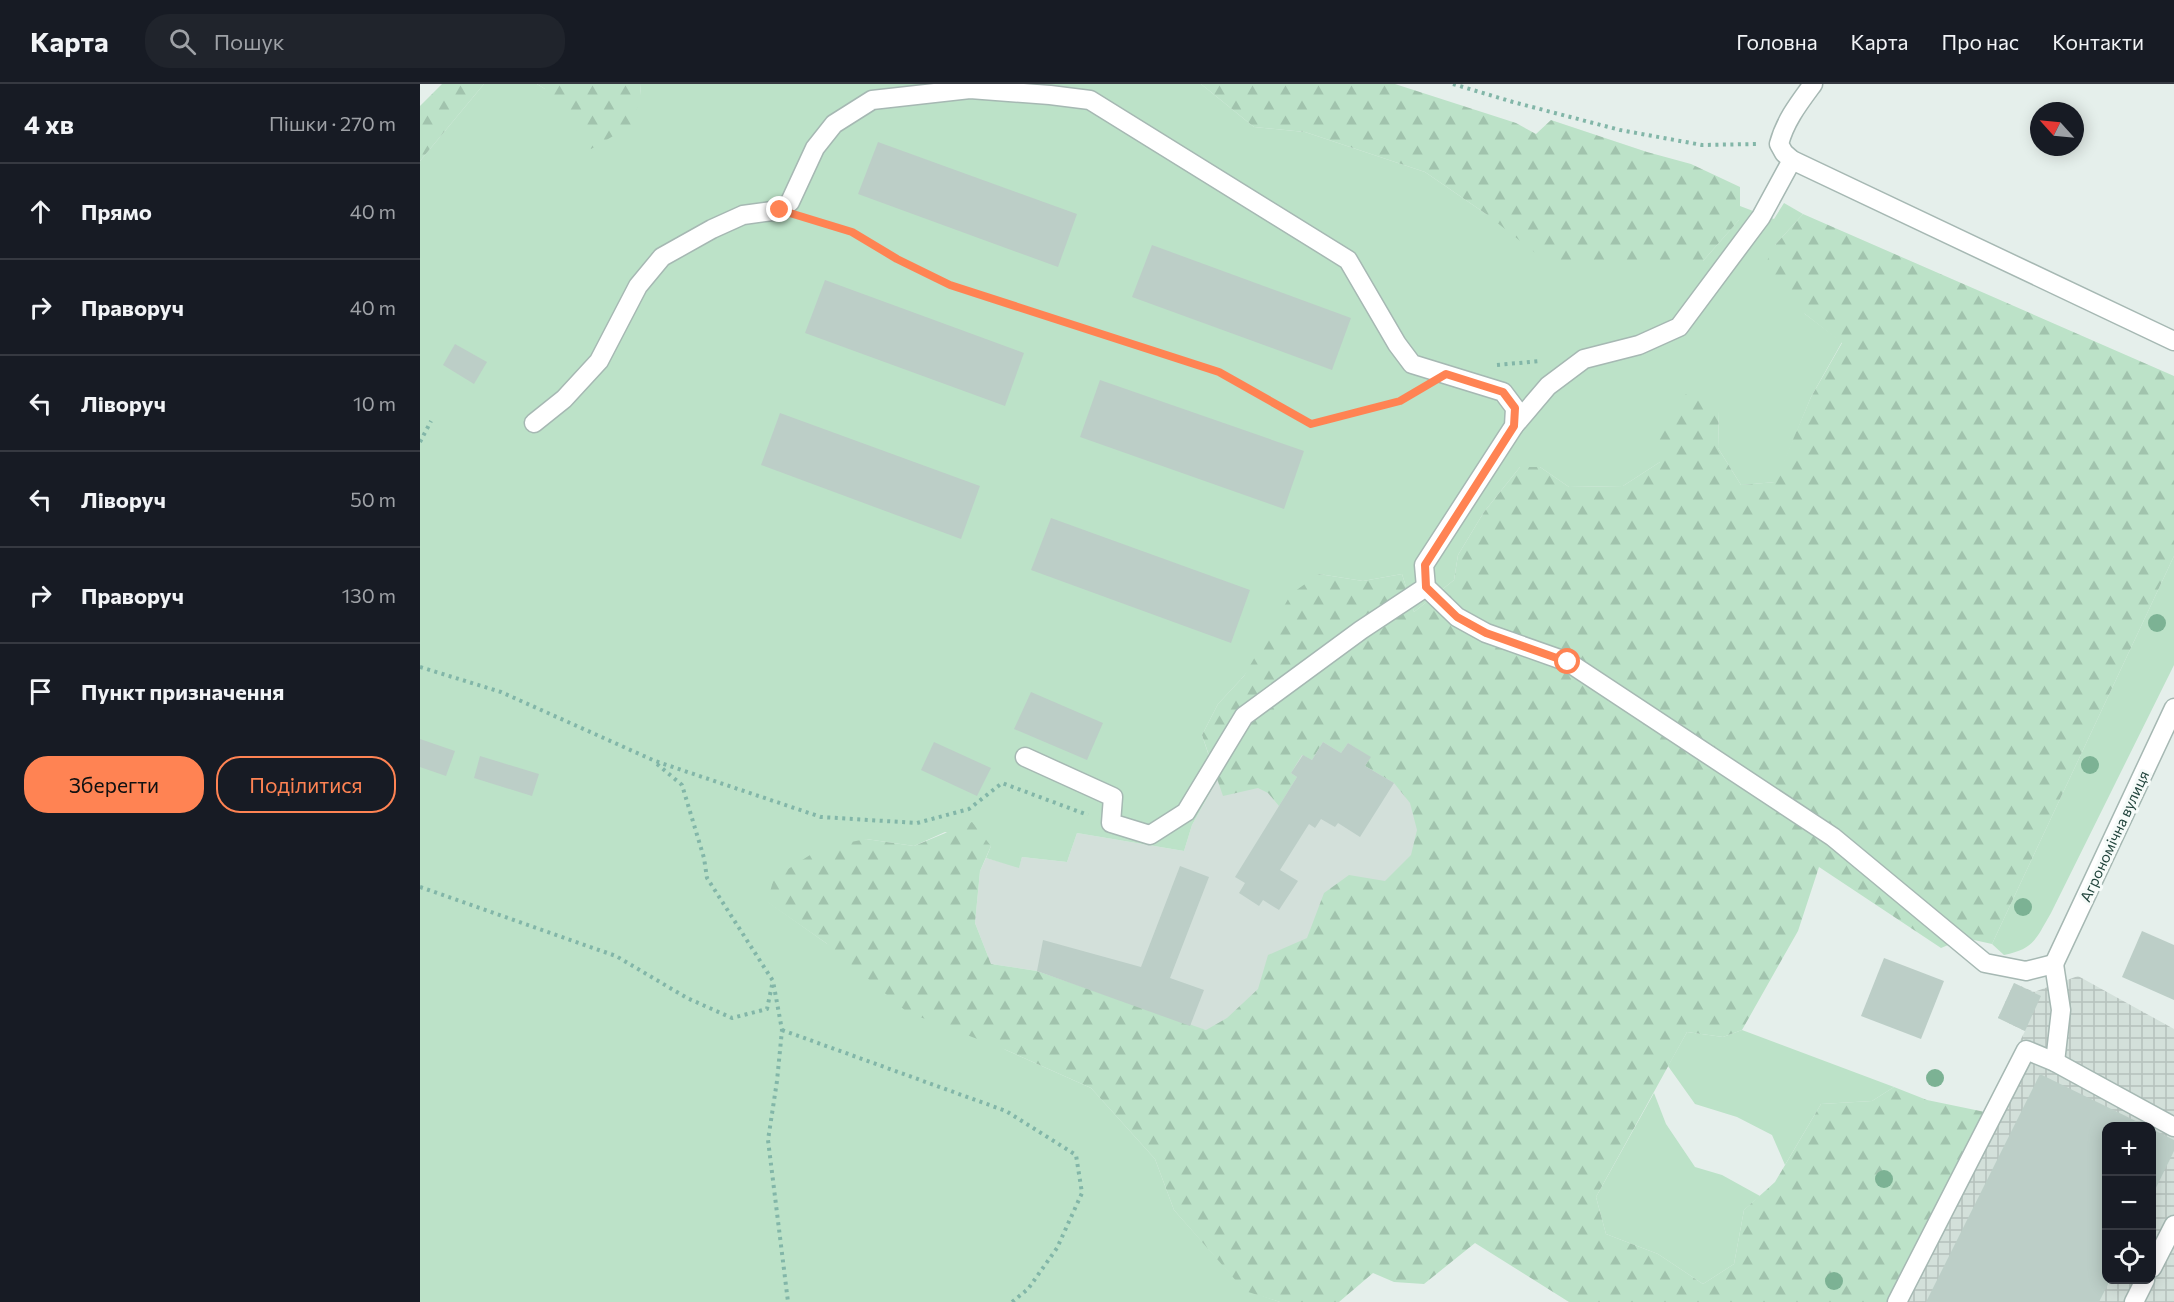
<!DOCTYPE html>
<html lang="uk">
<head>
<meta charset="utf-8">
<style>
	body { margin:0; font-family:Commissioner,sans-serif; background:#20242c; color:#f1f3f6 }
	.controls { position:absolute; right:18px; bottom:18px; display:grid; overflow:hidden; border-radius:12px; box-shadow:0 3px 15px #0003 }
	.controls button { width:54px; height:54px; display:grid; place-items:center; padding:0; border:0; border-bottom:2px solid #363941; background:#171b24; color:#f1f3f6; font:30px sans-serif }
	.compass { position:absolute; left:1610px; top:18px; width:54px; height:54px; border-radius:50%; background:#171b24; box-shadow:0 3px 15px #0003; rotate:297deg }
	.stop { position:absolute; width:18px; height:18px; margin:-14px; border:4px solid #ff8353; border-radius:50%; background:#fff }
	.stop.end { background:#ff8353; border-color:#fff; box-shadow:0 2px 6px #0008 }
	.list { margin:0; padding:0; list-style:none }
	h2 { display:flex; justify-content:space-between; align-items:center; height:78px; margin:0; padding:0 24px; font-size:26px }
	h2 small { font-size:20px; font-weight:400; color:#9ea1a6 }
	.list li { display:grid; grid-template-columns:39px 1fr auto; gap:18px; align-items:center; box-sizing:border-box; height:96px; padding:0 24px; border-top:2px solid #363941 }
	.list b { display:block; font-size:22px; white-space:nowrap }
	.list em { font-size:20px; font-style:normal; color:#9ea1a6 }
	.actions { display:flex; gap:12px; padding:18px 24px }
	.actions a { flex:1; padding:14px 0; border:2px solid #ff8353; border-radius:24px; text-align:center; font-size:21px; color:#ff8353 }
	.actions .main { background:#ff8353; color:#111 }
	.icon { flex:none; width:33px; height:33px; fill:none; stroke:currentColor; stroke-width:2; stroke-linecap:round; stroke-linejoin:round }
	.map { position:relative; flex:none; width:1754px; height:1218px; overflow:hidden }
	header { display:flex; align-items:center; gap:36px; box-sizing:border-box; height:84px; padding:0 30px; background:#171b24; border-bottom:2px solid #363941 }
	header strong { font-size:28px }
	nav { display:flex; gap:33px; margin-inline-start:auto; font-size:21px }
	.search { width:420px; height:54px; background:#20242c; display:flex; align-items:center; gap:15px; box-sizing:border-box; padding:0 21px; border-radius:24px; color:#9ea1a6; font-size:22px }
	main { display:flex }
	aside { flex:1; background:#171b24 }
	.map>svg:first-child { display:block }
	.built { fill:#d3e0da }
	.industrial { fill:url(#industrial-grid); fill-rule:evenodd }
	.grass { fill:#bce2c8 }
	.forest { fill:url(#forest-firs) }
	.building { fill:#bccec7 }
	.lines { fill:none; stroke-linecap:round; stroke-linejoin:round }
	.minor-casing { stroke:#a6b8b3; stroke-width:21 }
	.path { stroke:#82b6a8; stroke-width:4; stroke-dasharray:3 4.5; stroke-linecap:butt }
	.minor { stroke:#fff; stroke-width:18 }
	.tree { fill:#7cb294 }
	.route { stroke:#ff8353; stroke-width:8 }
	.labels { text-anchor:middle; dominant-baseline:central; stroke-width:6; stroke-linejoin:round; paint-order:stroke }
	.street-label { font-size:15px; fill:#21443c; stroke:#f6fbf9 }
</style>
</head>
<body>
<header>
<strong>Карта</strong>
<div class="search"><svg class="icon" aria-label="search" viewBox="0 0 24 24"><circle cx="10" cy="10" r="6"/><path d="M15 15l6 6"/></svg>Пошук</div>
<nav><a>Головна</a><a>Карта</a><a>Про нас</a><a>Контакти</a></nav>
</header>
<main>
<aside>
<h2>4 хв<small>Пішки · 270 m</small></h2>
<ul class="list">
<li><svg class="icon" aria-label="ahead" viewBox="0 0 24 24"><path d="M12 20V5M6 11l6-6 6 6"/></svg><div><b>Прямо</b></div><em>40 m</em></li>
<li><svg class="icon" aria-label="right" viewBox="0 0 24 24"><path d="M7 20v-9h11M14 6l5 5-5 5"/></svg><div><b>Праворуч</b></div><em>40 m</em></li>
<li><svg class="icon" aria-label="left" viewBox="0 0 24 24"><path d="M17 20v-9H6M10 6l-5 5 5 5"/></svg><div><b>Ліворуч</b></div><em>10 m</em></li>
<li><svg class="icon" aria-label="left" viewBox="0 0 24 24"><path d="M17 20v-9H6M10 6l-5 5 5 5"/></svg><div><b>Ліворуч</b></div><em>50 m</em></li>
<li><svg class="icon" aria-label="right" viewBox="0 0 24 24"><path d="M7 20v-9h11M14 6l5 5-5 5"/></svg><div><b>Праворуч</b></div><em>130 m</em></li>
<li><svg class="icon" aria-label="arrive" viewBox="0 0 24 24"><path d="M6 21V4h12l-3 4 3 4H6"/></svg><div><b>Пункт призначення</b></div></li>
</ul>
<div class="actions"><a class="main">Зберегти</a><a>Поділитися</a></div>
</aside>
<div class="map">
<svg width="1754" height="1218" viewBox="0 0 1754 1218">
	<defs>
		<pattern id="industrial-grid" width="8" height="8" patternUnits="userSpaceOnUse" patternTransform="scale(1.5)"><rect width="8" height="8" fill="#d3e0da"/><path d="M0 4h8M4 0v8" fill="none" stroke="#b5c1bc"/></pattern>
		<pattern id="forest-firs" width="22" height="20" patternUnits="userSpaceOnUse" patternTransform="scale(1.5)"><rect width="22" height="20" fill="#bce2c8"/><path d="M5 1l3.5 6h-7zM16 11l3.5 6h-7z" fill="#a1c3ad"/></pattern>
	</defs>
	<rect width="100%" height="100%" fill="#e5efeb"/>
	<polygon class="built" points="924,586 1095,724 834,958 770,942 617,887 571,880 555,839 560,787 566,774 599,783 602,773 647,778 657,749 764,767 772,741 806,680"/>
	<path class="industrial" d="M1658 892 1754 945V1218H1470L1605 947 1578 934 1594 899 1614 908ZM1686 1042H1732V1196H1686Z"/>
	<g class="grass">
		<polygon points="64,0 117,0 125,5 221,11 220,0 781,0 834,43 885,48 1005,88 1066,130 1208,177 1283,177 1319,136 1320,122 1354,135 1364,119 1383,130 1355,161 1385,230 1422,258 1391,313 1356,398 1321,401 1298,364 1299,327 1240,378 1203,402 1149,403 1120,383 1100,383 1064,428 1038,471 1034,496 994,528 982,490 943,497 899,490 824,592 798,620 782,651 797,696 772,741 764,767 657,749 647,778 602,773 599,784 566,774 571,762 525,748 494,762 446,755 348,818 406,859 586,966 671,1004 735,1075 754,1126 825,1206 860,1218 0,1218 0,77"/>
		<path d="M1754 472V581L1631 829C1616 854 1615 865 1584 871L1572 860Z"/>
		<polygon points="1322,946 1474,1003 1452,1017 1401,1020 1365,1081 1352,1051 1317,1033 1275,1020 1248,982 1267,948 1303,953"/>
		<polygon points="1234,1009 1246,1040 1275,1083 1302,1091 1340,1112 1324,1126 1314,1180 1283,1200 1238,1170 1186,1150 1176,1113"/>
	</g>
	<g class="forest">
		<polygon points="22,0 64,0 0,77 0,22"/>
		<polygon points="117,0 220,0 221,11 212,41 171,65 125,5"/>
		<polygon points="781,0 975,0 1096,39 1116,50 1131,36 1227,68 1271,80 1320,103 1320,135 1283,177 1128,179 1066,130 1005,88 885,48 834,43"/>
		<polygon points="1383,130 1754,292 1754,472 1572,860 1545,854 1521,864 1399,783 1378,847 1322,946 1303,953 1267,948 1176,1113 1186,1150 1238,1170 1283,1200 1314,1180 1324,1126 1355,1098 1401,1020 1452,1017 1474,1003 1507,1016 1565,1028 1470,1218 1149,1218 1055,1159 1004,1200 974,1198 953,1189 919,1218 860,1218 825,1207 754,1126 735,1075 671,1004 586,966 487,928 406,859 347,818 354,794 401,764 446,755 494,762 552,738 571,762 560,787 555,839 571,880 617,887 786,946 807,934 838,905 848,871 887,854 904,809 929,791 965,797 991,771 997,746 990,719 974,699 945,682 950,673 928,659 921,669 903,658 892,676 882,671 871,689 877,693 859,722 848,709 838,704 803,712 782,651 798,620 824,592 871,510 899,490 943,497 982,490 994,528 1034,496 1038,471 1064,428 1100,383 1120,383 1149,403 1203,402 1240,378 1232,346 1266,310 1299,327 1298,364 1321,401 1355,398 1391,313 1422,259 1385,230 1342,187 1355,161"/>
	</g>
	<g class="building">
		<polygon points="458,58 657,130 638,183 438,110"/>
		<polygon points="732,161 931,234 912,286 712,213"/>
		<polygon points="405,196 604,269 585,322 385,249"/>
		<polygon points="35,260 67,278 54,300 23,281"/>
		<polygon points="680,296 884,367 864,425 660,353"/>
		<polygon points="360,329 560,402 541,455 341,381"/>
		<polygon points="631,434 830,506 811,559 611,486"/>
		<polygon points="611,608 683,639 667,676 594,645"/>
		<polygon points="0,655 35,667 26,692 0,683"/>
		<polygon points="514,658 571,684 557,712 501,686"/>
		<polygon points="903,658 921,669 928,659 951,673 945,682 974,699 940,753 918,739 915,743 901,735 895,744 889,740 860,786 878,797 859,826 843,816 839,822 819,809 825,799 815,793 877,693 871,689 883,671 892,676"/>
		<polygon points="60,672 119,690 112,712 54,694"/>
		<polygon points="760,782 789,793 750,894 784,906 770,942 617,887 623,856 721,883"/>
		<polygon points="1722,847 1754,861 1754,916 1702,893"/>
		<polygon points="1464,874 1524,897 1501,955 1441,932"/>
		<polygon points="1594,899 1621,912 1605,947 1578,934"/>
		<polygon points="1620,990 1726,1042 1686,1042 1686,1196 1690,1196 1679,1218 1506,1218"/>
		<polygon points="1732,1045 1754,1056 1754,1067 1732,1112"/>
	</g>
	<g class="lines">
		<g class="minor-casing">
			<g id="minor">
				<path d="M1393 0C1379 19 1365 37 1359 60L1364 69 1372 76 1754 257"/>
				<polyline points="114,339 144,315 179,277 218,202 242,173 292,145 323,131 360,126 370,118 395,64 414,40 452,16 550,5 630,11 670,16 928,176 977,260 992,280 1083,308 1095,324 1094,342 1004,481 1006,503 1037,533 1066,549 1148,578 1413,753 1565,879 1606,887 1634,880"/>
				<polyline points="1094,342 1128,302 1164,275 1219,261 1259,243 1341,133 1372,76"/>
				<polyline points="605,673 693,713 691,739 730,751 766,728 824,632 941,546 1006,503"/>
				<polyline points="1634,880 1754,624"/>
				<polyline points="1634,880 1641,926 1635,978"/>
				<polyline points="1732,1184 1754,1141"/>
				<polyline points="1477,1218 1606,966 1635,978 1754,1043"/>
				<polyline points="1714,1218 1725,1196"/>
			</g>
		</g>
		<g class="path">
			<polyline points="1033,0 1093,18 1200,46 1282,61 1337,60"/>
			<polyline points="387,134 432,148 477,175 530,201 799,288 891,340 980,317 997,307"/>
			<polyline points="1077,281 1120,277"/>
			<polyline points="0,358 11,337"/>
			<polyline points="0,583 81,608 235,677 401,733 497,739 549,725 582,699 668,731"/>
			<polyline points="237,680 262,701 284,774 287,794 353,897 362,946 357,997 348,1056 368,1218"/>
			<polyline points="0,803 196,872 267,914 312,934 347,925 352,901"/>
			<polyline points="362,946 586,1027 656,1071 662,1109 637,1164 608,1205 592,1218"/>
		</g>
		<use href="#minor" class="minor"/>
	</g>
	<g class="tree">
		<circle cx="1737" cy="539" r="9"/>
		<circle cx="1670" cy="681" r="9"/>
		<circle cx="1603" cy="823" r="9"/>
		<circle cx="1515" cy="994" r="9"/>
		<circle cx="1464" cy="1095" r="9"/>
		<circle cx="1414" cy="1197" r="9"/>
	</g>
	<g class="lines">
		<polyline class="route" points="360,126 432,148 477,175 530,201 799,288 891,340 980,317 1026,290 1083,308 1095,324 1094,342 1005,481 1006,503 1037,533 1066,549 1148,578"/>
	</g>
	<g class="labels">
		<g class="street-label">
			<text transform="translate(1694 752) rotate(-65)">Агрономічна вулиця</text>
		</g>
	</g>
</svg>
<div class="controls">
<button>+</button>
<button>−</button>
<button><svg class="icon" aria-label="locate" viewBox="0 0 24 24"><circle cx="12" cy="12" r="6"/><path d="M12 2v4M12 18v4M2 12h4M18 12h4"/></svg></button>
</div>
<svg class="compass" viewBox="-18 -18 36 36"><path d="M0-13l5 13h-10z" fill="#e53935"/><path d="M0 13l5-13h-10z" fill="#9ea1a6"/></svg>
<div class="stop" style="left:1148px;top:578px"></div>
<div class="stop end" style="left:360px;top:126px"></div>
</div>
</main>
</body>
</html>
